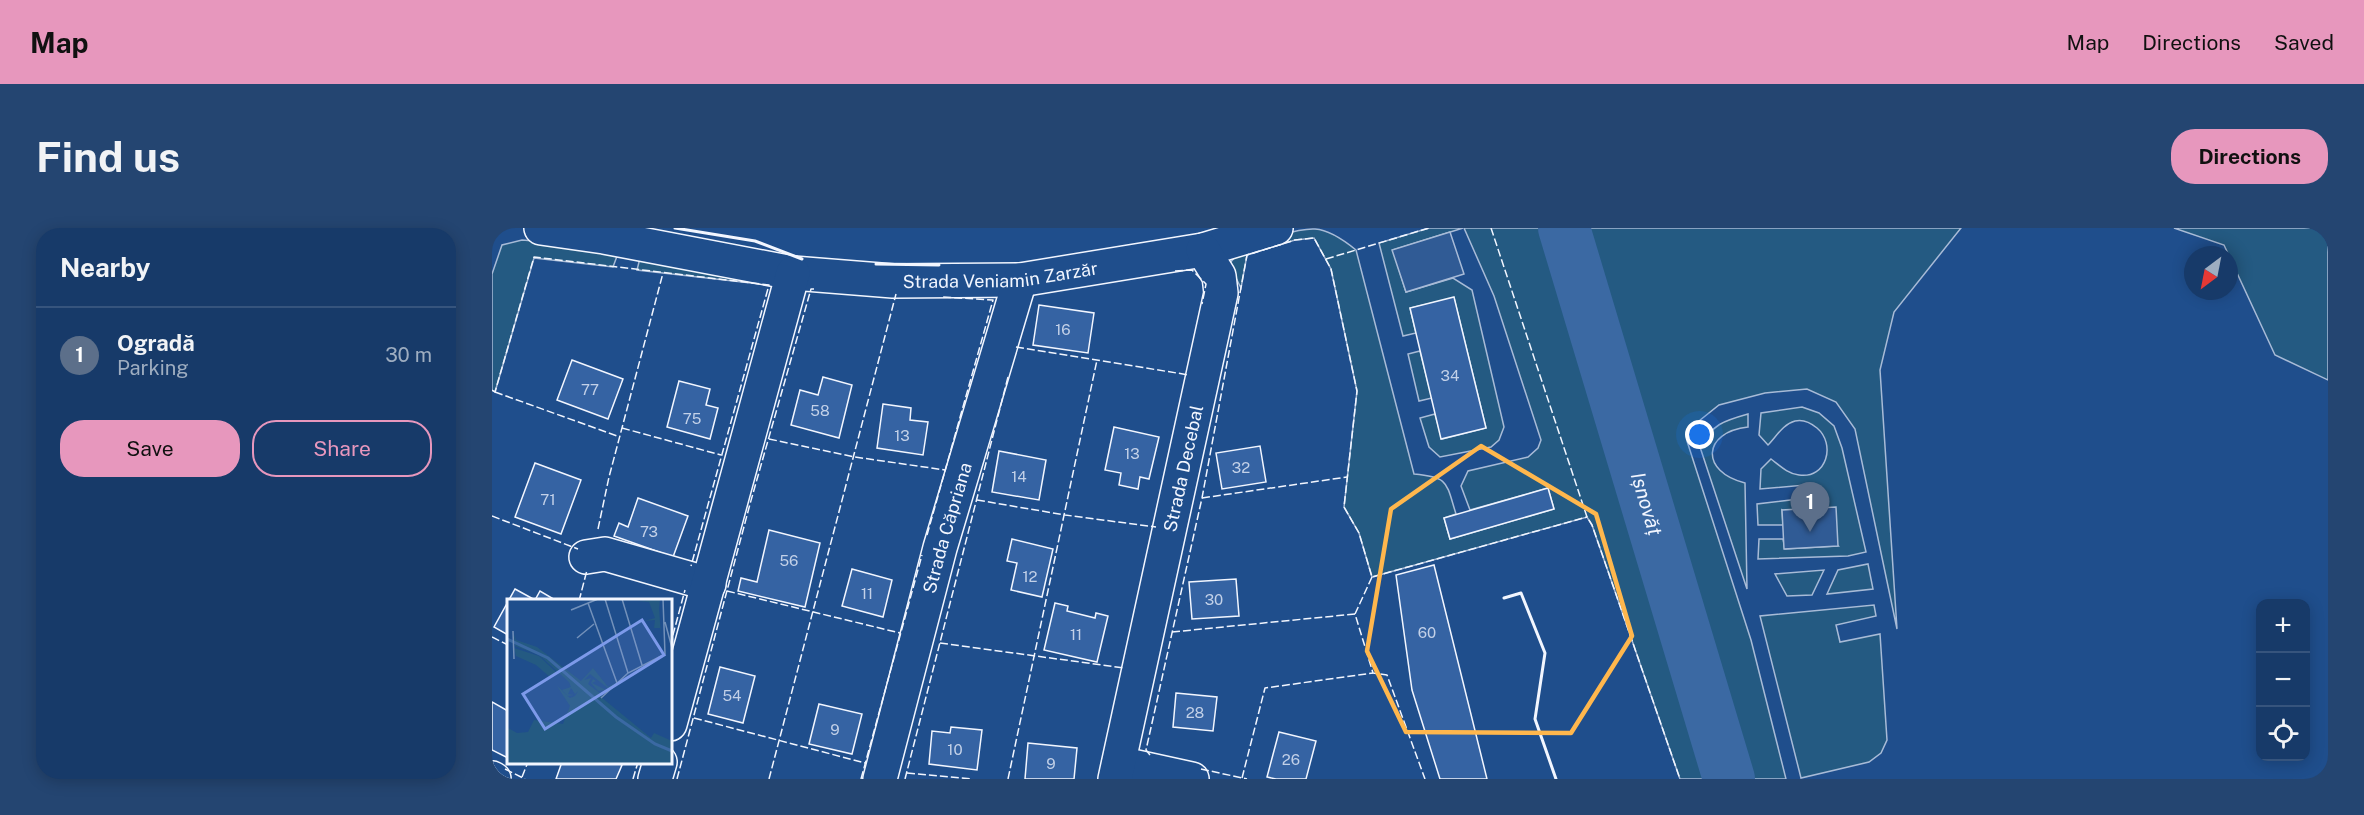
<!DOCTYPE html>
<html lang="en">
<head>
<meta charset="utf-8">
<style>
	body { margin:0; font-family:"Public Sans",sans-serif; background:#244571; color:#f1f3f6 }
	.controls { position:absolute; right:18px; bottom:18px; display:grid; overflow:hidden; border-radius:12px; box-shadow:0 3px 15px #0003 }
	.controls button { width:54px; height:54px; display:grid; place-items:center; padding:0; border:0; border-bottom:2px solid #36547d; background:#173a69; color:#f1f3f6; font:30px sans-serif }
	.compass { position:absolute; left:1692px; top:18px; width:54px; height:54px; border-radius:50%; background:#173a69; box-shadow:0 3px 15px #0003; rotate:212deg }
	.you { position:absolute; left:1208px; top:207px; width:21px; height:21px; margin:-15px; border:4px solid #fff; border-radius:50%; background:#1a73e8; box-shadow:0 0 0 9px #1a73e833 }
	.badge { display:grid; place-items:center; width:39px; height:39px; border-radius:50%; background:#e797bd; color:#fff; font-size:20px; font-weight:700 }
	.pin { position:absolute; translate:-50% -50px; filter:drop-shadow(0 2px 3px #0008) }
	.pin::after { content:''; position:absolute; top:32px; width:21px; height:18px; background:inherit; clip-path:polygon(0 0,100% 0,50% 100%) }
	.list { margin:0; padding:0; list-style:none }
	h2 { display:flex; justify-content:space-between; align-items:center; height:78px; margin:0; padding:0 24px; font-size:26px }
	h2 small { font-size:20px; font-weight:400; color:#9eadc0 }
	.list li { display:grid; grid-template-columns:39px 1fr auto; gap:18px; align-items:center; box-sizing:border-box; height:96px; padding:0 24px; border-top:2px solid #36547d }
	.list b { display:block; font-size:22px; white-space:nowrap }
	.list p { margin:0; font-size:20px; white-space:nowrap; color:#9eadc0 }
	.list em { font-size:20px; font-style:normal; color:#9eadc0 }
	.actions { display:flex; gap:12px; padding:18px 24px }
	.actions a { flex:1; padding:14px 0; border:2px solid #e797bd; border-radius:24px; text-align:center; font-size:21px; color:#e797bd }
	.actions .main { background:#e797bd; color:#111 }
	.icon { flex:none; width:33px; height:33px; fill:none; stroke:currentColor; stroke-width:2; stroke-linecap:round; stroke-linejoin:round }
	.map { position:relative; flex:none; width:1836px; height:551px; overflow:hidden; border-radius:24px }
	header { display:flex; align-items:center; gap:36px; box-sizing:border-box; height:84px; padding:0 30px; background:#e797bd; color:#111 }
	header strong { font-size:28px }
	nav { display:flex; gap:33px; margin-inline-start:auto; font-size:21px }
	.intro { display:flex; align-items:center; justify-content:space-between; box-sizing:border-box; height:144px; padding:0 36px }
	h1 { margin:0; font-size:42px }
	.button { padding:15px 27px; border-radius:24px; background:#e797bd; color:#111; font-size:21px; font-weight:700 }
	main { display:flex; gap:36px; padding:0 36px }
	aside { flex:1; background:#173a69; border-radius:24px; box-shadow:0 3px 15px #0003 }
	.map>svg:first-child { display:block }
	.green { fill:#245a82; stroke:#a8bbd7; stroke-width:1.5 }
	.parking { fill:#305b95; stroke:#a8bbd7; stroke-width:1.5 }
	.lines { fill:none; stroke-linecap:round; stroke-linejoin:round }
	.river { stroke:#3b69a3; stroke-width:52 }
	.building { fill:#3563a3; stroke:#f2f6ff; stroke-width:1.5 }
	.minor-casing { stroke:#f2f6ff; stroke-width:36 }
	.minor { stroke:#1f4e8c; stroke-width:33 }
	.fence { stroke:#f2f6ff; stroke-width:1.5; stroke-dasharray:8 3; stroke-linecap:butt }
	.wall { stroke:#f2f6ff; stroke-width:3 }
	.marked { fill:none; stroke:#ffb74d; stroke-width:4.5; stroke-linejoin:round }
	.labels { text-anchor:middle; dominant-baseline:central; stroke-width:4.5; stroke-linejoin:round; paint-order:stroke }
	.number-label { font-size:15px; fill:#c3d1e8 }
	.street-label { font-size:18px; fill:#f2f6ff; stroke:#1f4e8c }
	.water-label { font-size:20px; font-style:italic; fill:#f2f6ff; stroke:#1f4e8c }
	.inset-river { fill:none; stroke:#3b69a3; stroke-width:3 }
	.inset-road { fill:none; stroke:#7391ba; stroke-width:1.5 }
	.view { fill:#7d9aea; fill-opacity:0.15; stroke:#7d9aea; stroke-width:3 }
	.inset-edge { fill:none; stroke:#f2f6ff; stroke-width:3 }
</style>
</head>
<body>
<header>
<strong>Map</strong>
<nav><a>Map</a><a>Directions</a><a>Saved</a></nav>
</header>
<div class="intro"><h1>Find us</h1><a class="button">Directions</a></div>
<main>
<aside>
<h2>Nearby<small></small></h2>
<ul class="list">
<li><span class="badge" style="background:#5c6f8a">1</span><div><b>Ogradă</b><p>Parking</p></div><em>30 m</em></li>
</ul>
<div class="actions"><a class="main">Save</a><a>Share</a></div>
</aside>
<div class="map">
<svg width="1836" height="551" viewBox="0 0 1836 551">
	<rect width="100%" height="100%" fill="#1f4e8c"/>
	<g class="green">
		<polygon points="937,0 971,0 901,22 914,64 961,50 980,62 1012,199 1007,212 999,219 948,229 937,219 928,190 943,186 950,211 994,200 962,70 918,80 924,105 911,108 887,15"/>
		<path d="M972 0H1469L1402 84 1388 142 1405 401 1363 201 1344 174 1315 161 1273 165 1227 177 1207 193 1195 213 1259 412 1294 551H1188L1100 297 1095 289 880 349 867 305 852 279 865 163 839 41 822 10 803 12 755 27 749 60 737 36C742 30 747 24 754 20 768 12 807 0 823 1 838 2 853 13 864 22L922 246C957 249 954 254 964 286L952 290 958 311 1062 281 1056 260 978 282 969 258 976 243 1036 229 1046 220 1049 212 1002 68Z"/>
		<polygon points="1682,0 1836,0 1836,152 1783,127 1732,17"/>
		<polygon points="30,12 128,20 121,39 42,30 3,164 0,162 0,46 10,17"/>
		<polygon points="149,26 275,51 277,57 145,42"/>
		<polygon points="928,123 940,170 927,173 916,126"/>
		<path d="M1310 179 1327 185 1342 198 1350 220 1374 324 1356 328 1266 331 1267 311H1291L1293 321 1346 318 1290 282 1291 297H1266L1265 276 1315 270 1313 257 1268 261 1269 241 1279 231C1287 237 1296 246 1307 247 1335 251 1344 216 1325 200 1319 195 1311 191 1303 193 1291 196 1284 209 1276 217L1267 207 1269 185Z"/>
		<path d="M1256 186V199C1210 204 1208 244 1253 255L1255 361 1208 219C1221 196 1231 193 1256 186Z"/>
		<polygon points="1376,336 1381,361 1335,366 1346,342"/>
		<polygon points="1332,342 1320,367 1295,368 1283,346"/>
		<polygon points="1382,377 1384,388 1344,397 1348,414 1388,406 1395,512 1389,525 1377,534 1309,550 1268,388"/>
	</g>
	<g class="parking">
		<polygon points="958,4 972,46 914,64 900,22"/>
		<polygon points="1344,279 1346,318 1292,321 1290,282"/>
	</g>
	<g class="lines">
		<path class="river" id="s1" d="M1072 0 1237 551"/>
	</g>
	<g class="building">
		<polygon points="962,69 994,200 949,211 918,80"/>
		<polygon points="547,77 602,85 596,125 541,117"/>
		<polygon points="80,132 131,151 116,191 65,172"/>
		<polygon points="331,149 360,157 347,210 299,197 308,162 326,167"/>
		<polygon points="187,153 218,161 214,177 226,180 218,211 175,199"/>
		<polygon points="391,176 419,180 418,192 436,194 431,227 385,220"/>
		<polygon points="622,199 667,209 657,251 648,249 646,261 627,257 629,245 613,242"/>
		<polygon points="768,218 774,254 730,261 724,225"/>
		<polygon points="507,223 554,232 547,272 500,264"/>
		<polygon points="43,235 89,252 69,306 23,289"/>
		<polygon points="1056,260 1062,281 958,311 952,290"/>
		<polygon points="146,270 196,288 181,329 122,308 127,295 136,299"/>
		<polygon points="277,302 328,315 313,379 246,363 249,350 265,354"/>
		<polygon points="520,311 561,321 550,369 519,362 525,335 515,333"/>
		<polygon points="942,337 995,551 948,551 920,462 904,347"/>
		<polygon points="360,341 400,352 391,389 350,378"/>
		<polygon points="744,351 747,388 700,391 697,354"/>
		<polygon points="23,361 43,372 48,363 65,373 16,373 16,407 2,399"/>
		<polygon points="563,375 576,378 575,383 603,390 604,385 616,388 605,434 552,422"/>
		<polygon points="228,439 263,448 251,495 216,486"/>
		<polygon points="684,465 725,469 721,503 681,499"/>
		<polygon points="0,474 16,483 16,530 0,522"/>
		<polygon points="327,476 370,486 360,526 317,516"/>
		<polygon points="459,499 490,502 485,542 437,536 440,503 458,505"/>
		<polygon points="787,504 824,513 814,551 784,551 775,549"/>
		<polygon points="536,515 585,520 582,551 533,551"/>
		<polygon points="70,534 124,534 130,537 124,551 64,551"/>
	</g>
	<g class="lines">
		<g class="minor-casing">
			<g id="minor">
				<path id="s2" d="M49 0 112 9 301 45 401 53 528 52 711 22 784 0"/>
				<polyline points="94,329 113,326 217,356"/>
				<polyline points="178,496 301,45"/>
				<polyline points="627,535 700,551"/>
				<polyline points="0,550 2,551"/>
				<polyline points="163,551 168,534"/>
				<path id="s3" d="M388 551 448 320 528 52"/>
				<path id="s4" d="M623 551 729 65 727 48 711 22"/>
			</g>
		</g>
		<use href="#minor" class="minor"/>
		<g class="fence">
			<polyline points="999,0 1095,289 1100,297 1188,551"/>
			<polyline points="834,31 937,0"/>
			<polyline points="683,43 700,42 714,56 710,76"/>
			<polyline points="524,119 697,147"/>
			<polyline points="0,162 3,164 42,29 277,57 199,338"/>
			<polyline points="3,164 128,209"/>
			<polyline points="130,200 229,227"/>
			<polyline points="277,211 363,229 453,242"/>
			<polyline points="710,270 855,249"/>
			<polyline points="485,272 573,287 664,299"/>
			<polyline points="0,288 86,321"/>
			<polyline points="106,301 117,249 171,45"/>
			<polyline points="435,307 501,72 450,69"/>
			<polyline points="880,349 863,386 881,445 895,447 933,551"/>
			<polyline points="235,363 408,405"/>
			<polyline points="87,373 95,342"/>
			<polyline points="680,404 863,386"/>
			<polyline points="0,409 16,417"/>
			<polyline points="448,415 632,440"/>
			<polyline points="178,418 193,362"/>
			<polyline points="202,490 373,535"/>
			<polyline points="658,527 654,522 710,270 755,27 803,12 822,10 839,41 865,163 852,279 867,305 880,349 1095,289"/>
			<polyline points="13,541 33,551"/>
			<polyline points="709,541 755,551"/>
			<polyline points="415,545 480,551"/>
			<polyline points="30,549 36,534"/>
			<polyline points="750,550 773,460 881,445"/>
			<polyline points="141,551 146,534"/>
			<polyline points="185,551 258,276 319,61 322,61"/>
			<polyline points="277,551 404,66"/>
			<polyline points="369,551 430,327"/>
			<polyline points="413,551 516,149"/>
			<polyline points="516,551 605,132"/>
		</g>
		<g class="wall">
			<polyline points="183,0 263,13 310,31"/>
			<polyline points="384,36 447,37"/>
			<polyline points="1012,370 1029,365 1053,425 1043,491 1064,551"/>
		</g>
	</g>
	<path class="marked" d="M989 218 1104 286 1140 408 1079 505 914 504 875 423 899 281Z"/>
	<g class="labels">
		<g class="number-label">
			<text x="571" y="101">16</text>
			<text x="958" y="147">34</text>
			<text x="98" y="161">77</text>
			<text x="328" y="182">58</text>
			<text x="200" y="190">75</text>
			<text x="410" y="207">13</text>
			<text x="640" y="225">13</text>
			<text x="749" y="239">32</text>
			<text x="527" y="248">14</text>
			<text x="56" y="271">71</text>
			<text x="157" y="303">73</text>
			<text x="297" y="332">56</text>
			<text x="538" y="348">12</text>
			<text x="375" y="365">11</text>
			<text x="722" y="371">30</text>
			<text x="935" y="404">60</text>
			<text x="584" y="406">11</text>
			<text x="240" y="467">54</text>
			<text x="703" y="484">28</text>
			<text x="343" y="501">9</text>
			<text x="463" y="521">10</text>
			<text x="799" y="531">26</text>
			<text x="559" y="535">9</text>
		</g>
		<g class="street-label">
			<text stroke="none"><textPath href="#s2" startOffset="464">Strada Veniamin Zarzăr</textPath></text>
			<text stroke="none"><textPath href="#s4" startOffset="318">Strada Decebal</textPath></text>
			<text stroke="none"><textPath href="#s3" startOffset="260">Strada Căpriana</textPath></text>
		</g>
		<g class="water-label">
			<text stroke="none"><textPath href="#s1" startOffset="288">Ișnovăț</textPath></text>
		</g>
	</g>
	<g transform="translate(15 371)">
		<rect width="165" height="165" fill="#1f4e8c"/>
		<path d="M153 0 152 9 154 36 153 29H147L148 21 137 22 148 19 142 3 131 2ZM7 35 9 41 30 48 74 82 86 69 101 88 108 84 102 90 83 75 77 81 84 79 81 85 94 95 98 91 91 92 84 84 86 80 89 82 85 84 99 91 94 98 144 139 147 134 165 142V165H0V108L1 129 10 134 21 133 27 121 56 125 63 107 50 87 63 99 68 97 71 92 68 95 64 89 61 95 67 96 61 97 55 91 64 88 62 83 32 56 8 47ZM7 49 32 57 49 73 44 79 29 66 9 57Z" fill="#245a82"/>
		<path class="inset-river" d="M0 40 41 59 109 118 148 145 165 152"/>
		<path class="inset-road" d="M98 0 121 74M115 0 135 66M81 4 110 84M64 11 91 0M158 23 165 49M6 32 7 60M70 39 87 25M94 99 121 74 158 55 156 0"/>
		<path class="view" d="M135 21 157 56 38 130 16 95Z"/>
		<rect width="165" height="165" class="inset-edge"/>
	</g>
</svg>
<div class="controls">
<button>+</button>
<button>−</button>
<button><svg class="icon" aria-label="locate" viewBox="0 0 24 24"><circle cx="12" cy="12" r="6"/><path d="M12 2v4M12 18v4M2 12h4M18 12h4"/></svg></button>
</div>
<svg class="compass" viewBox="-18 -18 36 36"><path d="M0-13l5 13h-10z" fill="#e53935"/><path d="M0 13l5-13h-10z" fill="#9eadc0"/></svg>
<div class="you"></div>
<div class="pin badge" style="left:1318px;top:304px;background:#5c6f8a">1</div>
</div>
</main>
</body>
</html>
